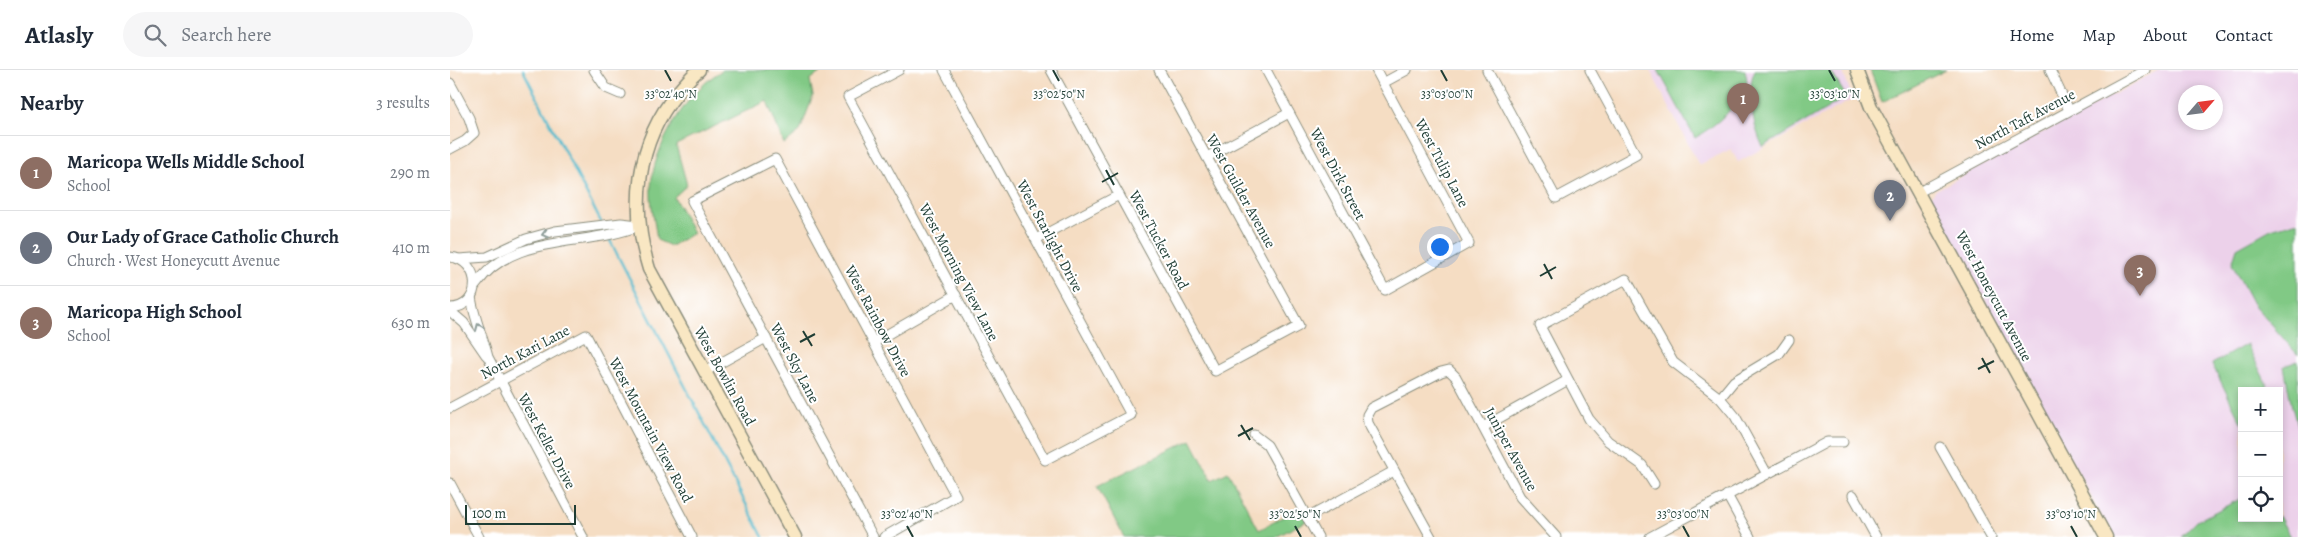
<!DOCTYPE html>
<html lang="en">
<head>
<meta charset="utf-8">
<style>
	body { margin:0; font-family:Alegreya,serif; background:#f6f6f7; color:#1f2937 }
	.controls { position:absolute; right:15px; bottom:15px; display:grid; overflow:hidden; border-radius:0px; box-shadow:0 2px 8px #0003 }
	.controls button { width:45px; height:45px; display:grid; place-items:center; padding:0; border:0; border-bottom:1px solid #e0e1e3; background:#fff; color:#1f2937; font:25px sans-serif }
	.compass { position:absolute; left:1728px; top:15px; width:45px; height:45px; border-radius:50%; background:#fff; box-shadow:0 2px 8px #0003; rotate:62deg }
	.scale { position:absolute; left:15px; bottom:12px; width:111px; box-sizing:border-box; padding-left:5px; border:2px solid #1f3d34; border-top:0; font-size:14px; line-height:18px; white-space:nowrap; color:#1f3d34; -webkit-text-stroke:4px #fff; paint-order:stroke }
	.you { position:absolute; left:989px; top:176px; width:18px; height:18px; margin:-12px; border:4px solid #fff; border-radius:50%; background:#1a73e8; box-shadow:0 0 0 8px #1a73e833 }
	.badge { display:grid; place-items:center; width:32px; height:32px; border-radius:50%; background:#b5179e; color:#fff; font-size:16px; font-weight:700 }
	.pin { position:absolute; translate:-50% -41px; filter:drop-shadow(0 1px 2px #0008) }
	.pin::after { content:''; position:absolute; top:26px; width:18px; height:15px; background:inherit; clip-path:polygon(0 0,100% 0,50% 100%) }
	.list { margin:0; padding:0; list-style:none }
	h2 { display:flex; justify-content:space-between; align-items:center; height:65px; margin:0; padding:0 20px; font-size:21px }
	h2 small { font-size:16px; font-weight:400; color:#747a83 }
	.list li { display:grid; grid-template-columns:32px 1fr auto; gap:15px; align-items:center; box-sizing:border-box; height:75px; padding:0 20px; border-top:1px solid #e0e1e3 }
	.list b { display:block; font-size:19px; white-space:nowrap }
	.list p { margin:0; font-size:16px; white-space:nowrap; color:#747a83 }
	.list em { font-size:16px; font-style:normal; color:#747a83 }
	.icon { flex:none; width:28px; height:28px; fill:none; stroke:currentColor; stroke-width:2; stroke-linecap:round; stroke-linejoin:round }
	.map { position:relative; flex:none; width:1848px; height:467px; overflow:hidden }
	header { display:flex; align-items:center; gap:30px; box-sizing:border-box; height:70px; padding:0 25px; background:#fff; border-bottom:1px solid #e0e1e3 }
	header strong { font-size:24px }
	nav { display:flex; gap:28px; margin-inline-start:auto; font-size:18px }
	.search { width:350px; height:45px; background:#f6f6f7; display:flex; align-items:center; gap:12px; box-sizing:border-box; padding:0 18px; border-radius:28px; color:#747a83; font-size:19px }
	main { display:flex }
	aside { flex:1; background:#fff }
	.map>svg:first-child { display:block }
	.built { fill:#ecd1ea; fill-rule:evenodd }
	.green { fill:#81c985; stroke:#50835c }
	.lines { fill:none; stroke-linecap:round; stroke-linejoin:round }
	.stream { stroke:#50bacd; stroke-width:2.5 }
	.street-casing { stroke:#8a8d7c; stroke-width:11 }
	.secondary-casing { stroke:#8a8d7c; stroke-width:15 }
	.street { stroke:#fff; stroke-width:9 }
	.secondary { stroke:#f9e7c3; stroke-width:12 }
	.oneway { stroke:#8f9e9a }
	.ticks { fill:none; stroke:#1f3d34; stroke-width:2 }
	.labels { text-anchor:middle; dominant-baseline:central; stroke-width:4; stroke-linejoin:round; paint-order:stroke }
	.street-label { font-size:15px; fill:#1f3d34; stroke:#fff }
	.ticks-label { font-size:12px; text-anchor:middle; fill:#1f3d34; stroke:#fff; stroke-width:4; stroke-linejoin:round; paint-order:stroke }
</style>
</head>
<body>
<header>
<strong>Atlasly</strong>
<div class="search"><svg class="icon" aria-label="search" viewBox="0 0 24 24"><circle cx="10" cy="10" r="6"/><path d="M15 15l6 6"/></svg>Search here</div>
<nav><a>Home</a><a>Map</a><a>About</a><a>Contact</a></nav>
</header>
<main>
<aside>
<h2>Nearby<small>3 results</small></h2>
<ul class="list">
<li><span class="badge" style="background:#8d6e63">1</span><div><b>Maricopa Wells Middle School</b><p>School</p></div><em>290 m</em></li>
<li><span class="badge" style="background:#6b7280">2</span><div><b>Our Lady of Grace Catholic Church</b><p>Church · West Honeycutt Avenue</p></div><em>410 m</em></li>
<li><span class="badge" style="background:#8d6e63">3</span><div><b>Maricopa High School</b><p>School</p></div><em>630 m</em></li>
</ul>
</aside>
<div class="map">
<svg width="1848" height="467" viewBox="0 0 1848 467">
	<rect width="100%" height="100%" fill="#fff"/>
	<filter id="ink" filterUnits="userSpaceOnUse"><feTurbulence type="fractalNoise" baseFrequency=".02" numOctaves="2"/><feDisplacementMap in="SourceGraphic" scale="10" xChannelSelector="R" yChannelSelector="G"/><feConvolveMatrix kernelMatrix="1 2 1 2 8 2 1 2 1" color-interpolation-filters="sRGB"/></filter>
	<filter id="wash" filterUnits="userSpaceOnUse"><feTurbulence type="fractalNoise" baseFrequency=".0096" numOctaves="4" result="noise"/><feDisplacementMap in="SourceGraphic" scale="20" xChannelSelector="R" yChannelSelector="G"/><feGaussianBlur stdDeviation="1.12" result="paint"/><feColorMatrix in="noise" values="0 0 0 0 0 0 0 0 0 0 0 0 0 0 0 0 0 1.4 0 .05"/><feComposite in="paint" operator="in"/></filter>
	<g filter="url(#wash)">
		<rect width="100%" height="100%" fill="#f5ddc3"/>
		<g class="built">
			<polygon points="1200,0 1392,0 1403,29 1288,92 1281,79 1249,95"/>
			<path d="M1709 0H1848V467H1663L1480 128 1486 120ZM1736 22H1766V52H1736ZM1792 321H1829V448H1792Z"/>
		</g>
		<g class="green">
			<path d="M273 0H370L371 2 360 10 363 26 350 61 334 74 317 31 226 75 237 115 224 127 243 163 221 176 207 170C205 153 200 134 201 117 203 77 238 19 273 0Z"/>
			<path d="M1208 0H1295C1296 5 1298 11 1296 15 1288 38 1264 56 1245 68Z"/>
			<path d="M1305 0H1380L1394 23 1391 30 1313 77C1304 59 1295 19 1305 0Z"/>
			<polygon points="1420,0 1496,0 1432,32"/>
			<polygon points="1848,151 1848,285 1803,234 1782,194 1787,178 1821,159"/>
			<polygon points="1797,274 1820,321 1792,321 1792,354 1762,294"/>
			<polygon points="1848,291 1848,359 1841,333 1834,296"/>
			<polygon points="741,370 762,410 778,402 809,460 852,437 858,450 826,467 674,467 647,416"/>
			<polygon points="1792,428 1792,448 1829,448 1829,446 1840,467 1731,467 1747,451"/>
		</g>
		<g class="lines">
			<g class="stream">
				<polyline points="73,0 151,152"/>
				<polyline points="153,157 313,467"/>
			</g>
		</g>
	</g>
	<g filter="url(#ink)">
		<g class="lines">
			<g class="street-casing">
				<g id="street">
					<polyline points="144,0 156,18 170,24"/>
					<polyline points="449,0 398,27 595,390 681,345 494,0"/>
					<polyline points="601,0 765,301 849,256 709,0"/>
					<polyline points="816,0 935,220 1019,173 926,0"/>
					<polyline points="1037,0 1106,128 1186,85 1140,0"/>
					<polyline points="1600,0 1619,40"/>
					<polyline points="0,13 19,48 24,63 15,71 0,79"/>
					<polyline points="933,13 957,0"/>
					<polyline points="757,87 839,43"/>
					<polyline points="1469,122 1695,0"/>
					<polyline points="586,169 669,125"/>
					<path d="M0 187C32 190 33 238 0 238"/>
					<polyline points="9,189 37,187 76,169 105,161 171,153 189,155"/>
					<path d="M26 215C62 162 136 178 188 156"/>
					<path d="M21 227C24 248 33 267 38 287L133 467"/>
					<polyline points="0,241 14,253 36,285"/>
					<polyline points="424,272 506,225"/>
					<polyline points="254,302 316,268"/>
					<polyline points="1270,328 1284,311 1329,284 1339,270"/>
					<polyline points="0,338 136,265 242,467"/>
					<polyline points="1033,357 1118,310"/>
					<polyline points="804,365 817,375 868,467"/>
					<polyline points="1490,377 1541,467"/>
					<polyline points="0,413 29,467"/>
					<polyline points="1204,414 1192,395 1158,371 1139,349 1090,256 1176,209 1223,292 1270,328 1285,346 1317,404"/>
					<polyline points="1277,425 1300,467"/>
					<polyline points="1403,425 1426,467"/>
					<polyline points="857,448 944,401"/>
					<polyline points="423,467 242,131 325,89 506,426 434,467"/>
					<polyline points="981,467 918,353 917,345 921,338 991,302 999,300 1006,307 1070,427 1106,467"/>
					<polyline points="1200,467 1377,372 1393,372"/>
				</g>
			</g>
			<g class="secondary-casing">
				<g id="secondary">
					<path d="M249 0C241 6 235 14 228 22 186 72 180 138 199 199L345 467"/>
					<polyline points="1407,0 1421,37 1656,467"/>
				</g>
			</g>
			<use href="#street" class="street"/>
			<use href="#secondary" class="secondary"/>
		</g>
		<defs><path id="oneway-chevron" d="M-2-3.5L2.5 0L-2 3.5" fill="none" stroke-width="1.6" stroke-linecap="round" stroke-linejoin="round" transform="scale(1.25)"/></defs>
		<g class="oneway">
			<use href="#oneway-chevron" transform="translate(95 164) rotate(165)"/>
			<use href="#oneway-chevron" transform="translate(29 257) rotate(-113)"/>
		</g>
	</g>
	<path class="ticks" d="M215 0 221 11M603 0 609 11M991 0 997 11M1379 0 1385 11M656 100 664 115M652 112 668 103M1094 194 1102 209M1090 206 1106 197M353 261 362 276M350 272 365 264M1532 288 1540 303M1528 299 1544 291M791 355 800 370M788 366 803 358M457 456 463 467M845 456 851 467M1233 456 1239 467M1621 456 1627 467"/>
	<g class="labels">
		<g class="street-label">
			<text transform="translate(1575 49) rotate(-28)">North Taft Avenue</text>
			<text transform="translate(992 93) rotate(62)">West Tulip Lane</text>
			<text transform="translate(888 104) rotate(62)">West Dirk Street</text>
			<text transform="translate(791 121) rotate(61)">West Guilder Avenue</text>
			<text transform="translate(600 166) rotate(62)">West Starlight Drive</text>
			<text transform="translate(709 170) rotate(62)">West Tucker Road</text>
			<text transform="translate(509 202) rotate(62)">West Morning View Lane</text>
			<text transform="translate(1544 226) rotate(62)">West Honeycutt Avenue</text>
			<text transform="translate(428 251) rotate(62)">West Rainbow Drive</text>
			<text transform="translate(75 282) rotate(-28)">North Kari Lane</text>
			<text transform="translate(345 293) rotate(62)">West Sky Lane</text>
			<text transform="translate(275 306) rotate(61)">West Bowlin Road</text>
			<text transform="translate(201 360) rotate(62)">West Mountain View Road</text>
			<text transform="translate(97 371) rotate(62)">West Keller Drive</text>
			<text transform="translate(1061 379) rotate(61)">Juniper Avenue</text>
		</g>
	</g>
	<g class="ticks-label">
		<text x="221" y="28">33°02'40"N</text>
		<text x="609" y="28">33°02'50"N</text>
		<text x="997" y="28">33°03'00"N</text>
		<text x="1385" y="28">33°03'10"N</text>
		<text x="457" y="448">33°02'40"N</text>
		<text x="845" y="448">33°02'50"N</text>
		<text x="1233" y="448">33°03'00"N</text>
		<text x="1621" y="448">33°03'10"N</text>
	</g>
</svg>
<div class="controls">
<button>+</button>
<button>−</button>
<button><svg class="icon" aria-label="locate" viewBox="0 0 24 24"><circle cx="12" cy="12" r="6"/><path d="M12 2v4M12 18v4M2 12h4M18 12h4"/></svg></button>
</div>
<svg class="compass" viewBox="-18 -18 36 36"><path d="M0-13l5 13h-10z" fill="#e53935"/><path d="M0 13l5-13h-10z" fill="#747a83"/></svg>
<div class="scale">100 m</div>
<div class="you"></div>
<div class="pin badge" style="left:1293px;top:54px;background:#8d6e63">1</div>
<div class="pin badge" style="left:1440px;top:151px;background:#6b7280">2</div>
<div class="pin badge" style="left:1690px;top:226px;background:#8d6e63">3</div>
</div>
</main>
</body>
</html>
